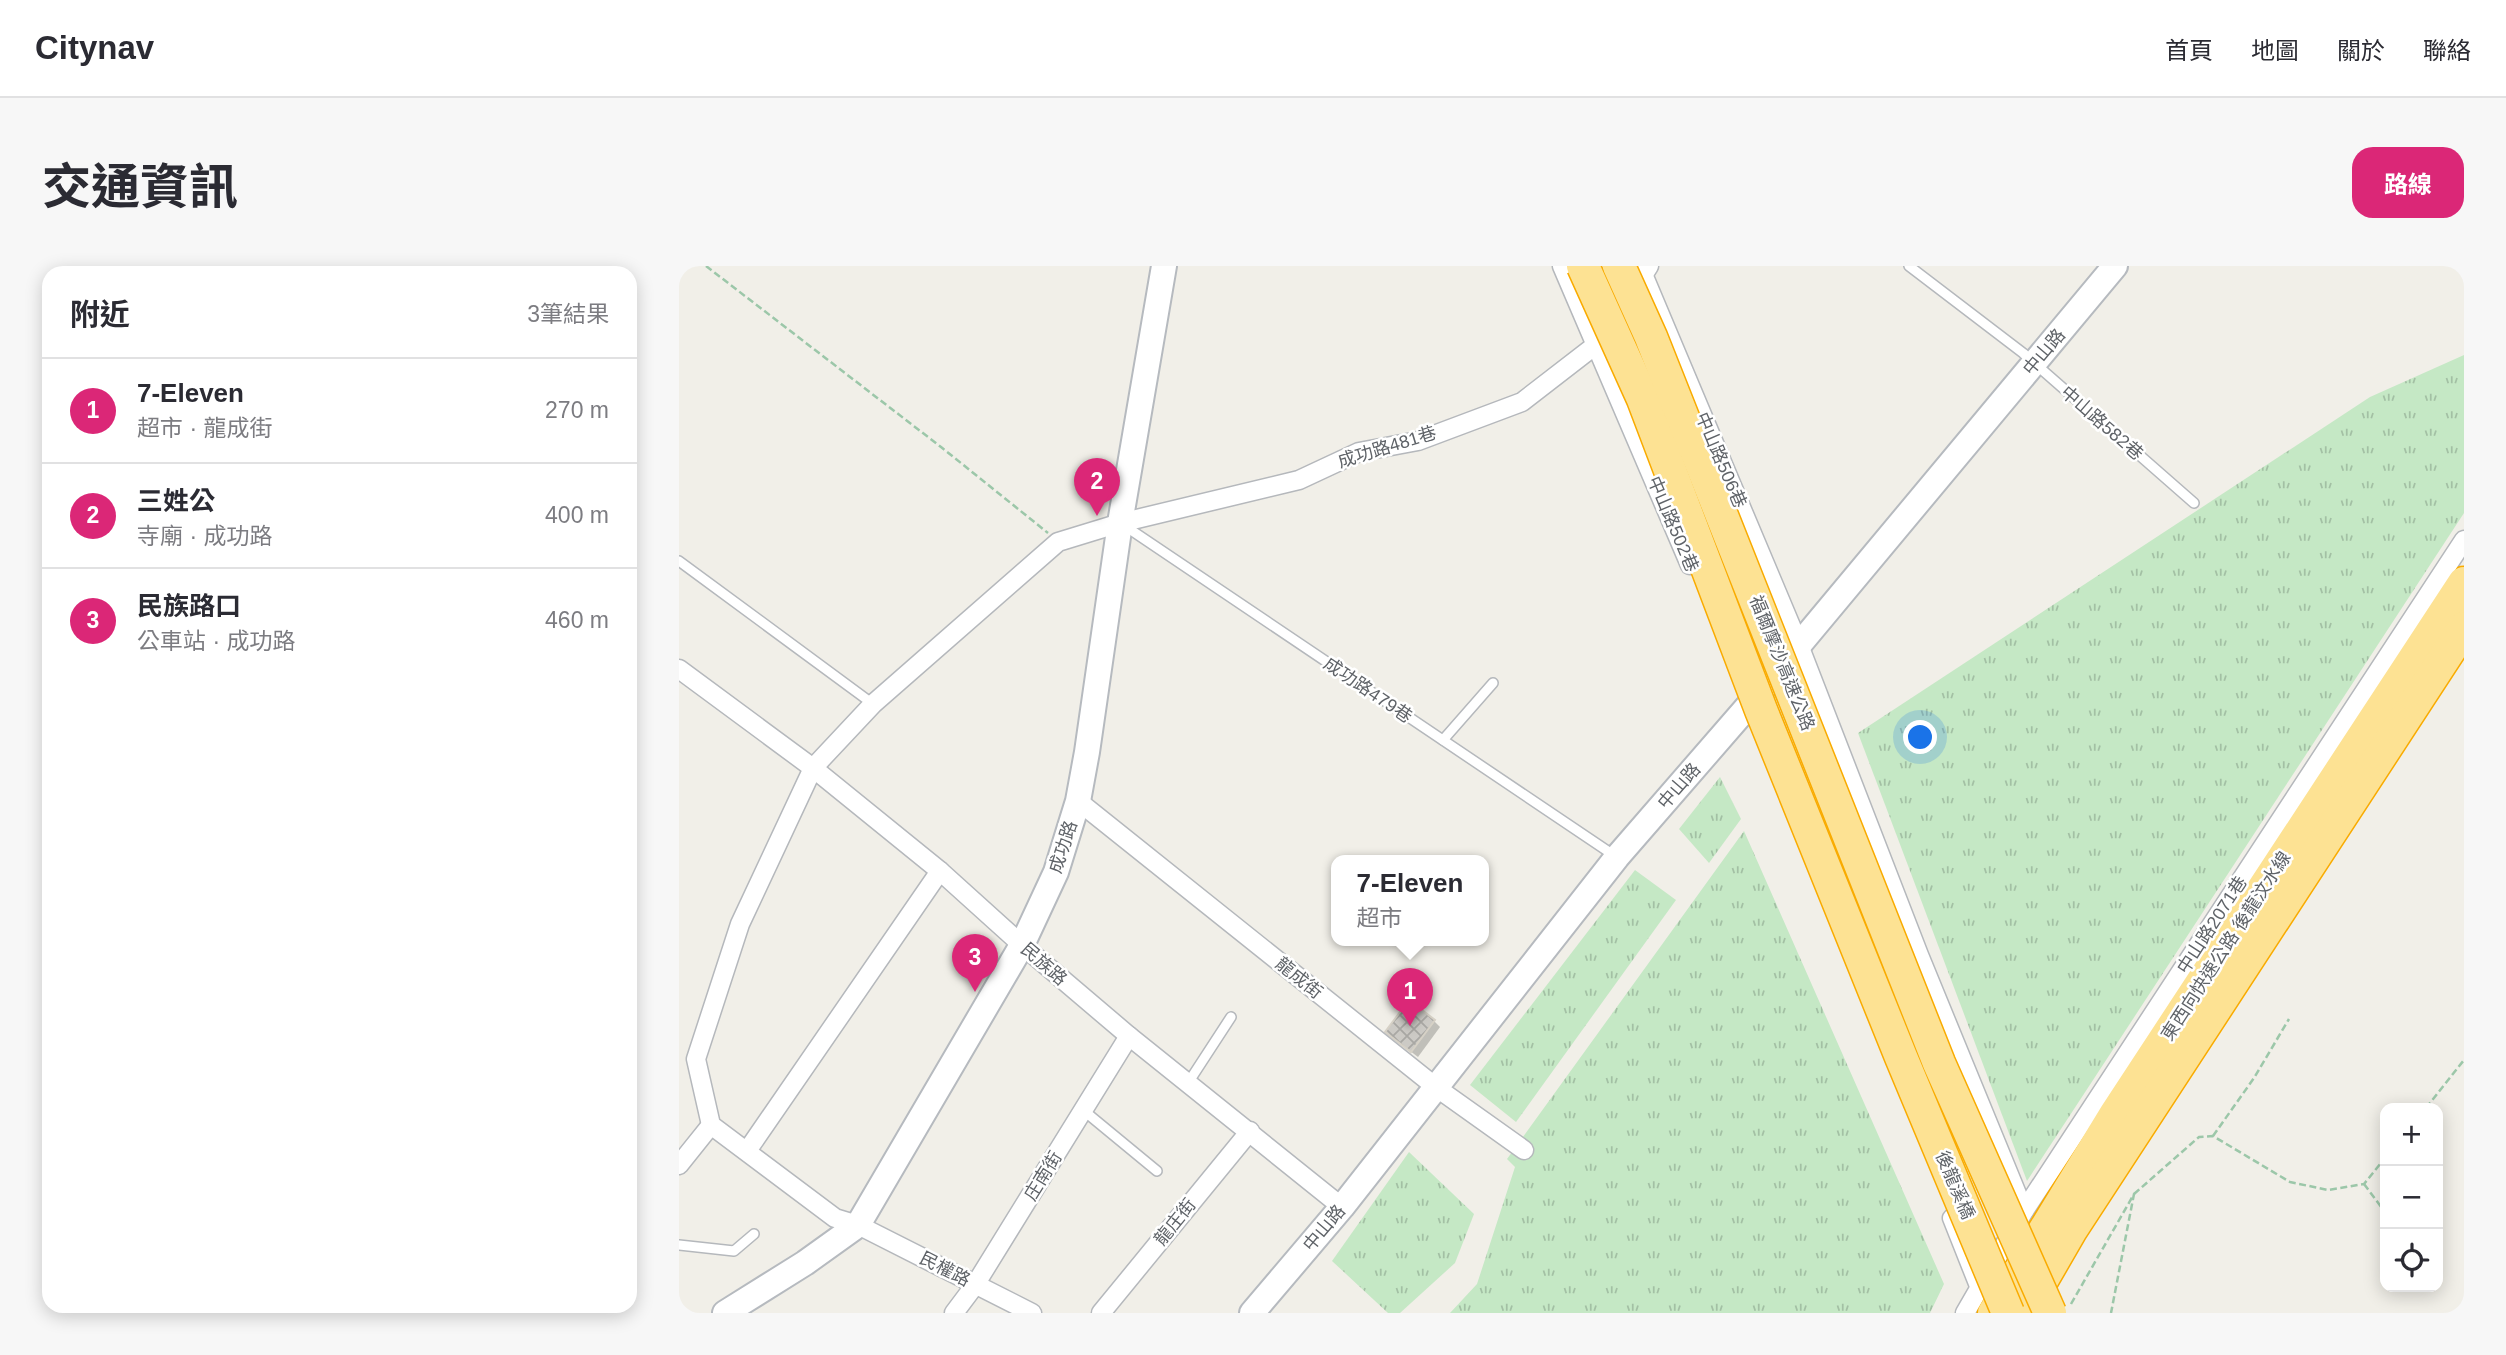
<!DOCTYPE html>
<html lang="zh-TW">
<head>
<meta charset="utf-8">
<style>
	body { margin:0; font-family:Helvetica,"Noto Sans TC",sans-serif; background:#f7f7f7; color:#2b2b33 }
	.controls { position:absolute; right:21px; bottom:21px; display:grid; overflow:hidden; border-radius:14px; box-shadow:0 4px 18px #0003 }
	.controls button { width:63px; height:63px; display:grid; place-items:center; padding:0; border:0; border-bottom:2px solid #e1e1e2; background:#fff; color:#2b2b33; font:35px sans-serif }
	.you { position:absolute; left:1242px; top:472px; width:24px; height:24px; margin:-18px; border:5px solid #fff; border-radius:50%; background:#1a73e8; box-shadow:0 0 0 10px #1a73e833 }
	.badge { display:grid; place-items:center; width:46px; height:46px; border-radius:50%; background:#db2777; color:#fff; font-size:23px; font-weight:700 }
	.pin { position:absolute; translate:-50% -58px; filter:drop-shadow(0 2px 4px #0008) }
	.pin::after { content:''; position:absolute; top:37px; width:24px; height:21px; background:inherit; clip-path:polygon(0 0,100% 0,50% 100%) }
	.popup { position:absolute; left:652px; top:589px; width:158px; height:91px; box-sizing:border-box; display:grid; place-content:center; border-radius:14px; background:#fff; filter:drop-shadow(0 2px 5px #0005); font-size:23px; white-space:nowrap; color:#7c7c81 }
	.popup b { font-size:26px; color:#2b2b33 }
	.popup::after { content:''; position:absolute; left:50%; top:100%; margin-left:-14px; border:14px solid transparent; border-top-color:#fff }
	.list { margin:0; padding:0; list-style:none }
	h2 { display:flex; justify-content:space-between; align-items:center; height:91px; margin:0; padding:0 28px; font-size:30px }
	h2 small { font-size:23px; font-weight:400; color:#7c7c81 }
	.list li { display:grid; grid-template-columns:46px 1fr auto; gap:21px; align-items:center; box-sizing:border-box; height:105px; padding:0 28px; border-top:2px solid #e1e1e2 }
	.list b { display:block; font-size:26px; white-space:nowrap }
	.list p { margin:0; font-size:23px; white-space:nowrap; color:#7c7c81 }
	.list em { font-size:23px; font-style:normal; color:#7c7c81 }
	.icon { flex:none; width:38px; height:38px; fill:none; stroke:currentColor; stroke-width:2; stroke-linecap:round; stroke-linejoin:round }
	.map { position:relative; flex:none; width:1785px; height:1047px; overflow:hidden; border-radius:21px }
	header { display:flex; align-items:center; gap:42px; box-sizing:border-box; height:98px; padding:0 35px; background:#fff; border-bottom:2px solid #e1e1e2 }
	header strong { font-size:33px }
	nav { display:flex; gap:38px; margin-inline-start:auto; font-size:24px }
	.intro { display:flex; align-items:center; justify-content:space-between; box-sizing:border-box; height:168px; padding:0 42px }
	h1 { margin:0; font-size:49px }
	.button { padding:18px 32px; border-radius:21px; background:#db2777; color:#fff; font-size:24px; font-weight:700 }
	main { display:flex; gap:42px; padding:0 42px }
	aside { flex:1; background:#fff; border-radius:21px; box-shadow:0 4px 18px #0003 }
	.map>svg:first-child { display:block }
	.grass { fill:url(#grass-tufts) }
	.shadow { fill:#0003 }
	.building { fill:url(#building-cross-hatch); stroke:#d6d1c6; stroke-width:2 }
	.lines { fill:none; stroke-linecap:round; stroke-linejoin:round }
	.lane-casing { stroke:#b5b8bc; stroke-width:12 }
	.street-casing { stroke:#b5b8bc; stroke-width:21 }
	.secondary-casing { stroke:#b6babf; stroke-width:28 }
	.highway-casing { stroke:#f9ab00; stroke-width:35 }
	.path { stroke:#9cc7a9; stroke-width:2.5; stroke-dasharray:7 3.5; stroke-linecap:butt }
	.lane { stroke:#fff; stroke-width:9 }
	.street { stroke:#fff; stroke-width:18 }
	.secondary { stroke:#fff; stroke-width:24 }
	.highway { stroke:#fde293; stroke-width:32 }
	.highway-bridge-casing { stroke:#f9ab00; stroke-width:35; stroke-linecap:butt }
	.highway-bridge { stroke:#fde293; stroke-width:32 }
	.labels { text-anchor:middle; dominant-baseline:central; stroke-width:5; stroke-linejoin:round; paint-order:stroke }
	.street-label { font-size:18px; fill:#5f6368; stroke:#fff }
</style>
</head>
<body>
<header>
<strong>Citynav</strong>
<nav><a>首頁</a><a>地圖</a><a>關於</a><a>聯絡</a></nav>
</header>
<div class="intro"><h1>交通資訊</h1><a class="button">路線</a></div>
<main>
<aside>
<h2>附近<small>3筆結果</small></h2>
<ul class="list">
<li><span class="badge">1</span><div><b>7-Eleven</b><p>超市 · 龍成街</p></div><em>270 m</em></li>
<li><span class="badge">2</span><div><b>三姓公</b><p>寺廟 · 成功路</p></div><em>400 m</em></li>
<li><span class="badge">3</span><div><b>民族路口</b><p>公車站 · 成功路</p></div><em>460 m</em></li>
</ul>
</aside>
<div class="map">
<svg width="1785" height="1047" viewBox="0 0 1785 1047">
	<defs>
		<pattern id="grass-tufts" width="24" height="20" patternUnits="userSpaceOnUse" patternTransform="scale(1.75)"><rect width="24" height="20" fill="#c5e8c5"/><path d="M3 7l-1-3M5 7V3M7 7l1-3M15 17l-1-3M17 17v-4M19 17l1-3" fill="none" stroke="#a3c0a4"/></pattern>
		<pattern id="building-cross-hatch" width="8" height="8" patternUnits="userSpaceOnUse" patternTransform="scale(1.75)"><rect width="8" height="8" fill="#cccac5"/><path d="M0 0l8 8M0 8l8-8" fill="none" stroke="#a9a8a4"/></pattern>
	</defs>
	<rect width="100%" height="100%" fill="#f1efe8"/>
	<g class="grass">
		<polygon points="1785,89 1785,247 1348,915 1179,467 1691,131"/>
		<polygon points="1041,511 1062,553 1030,597 1000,563"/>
		<polygon points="1065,565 1265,1018 1251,1047 771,1047 798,1018 836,901 828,893"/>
		<polygon points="956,604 997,634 837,856 791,819"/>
		<polygon points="730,886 795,948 776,997 721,1047 709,1047 653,995"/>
	</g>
	<polygon class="shadow" points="755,755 761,761 739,791 714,772"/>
	<polygon class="building" points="730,734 756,754 732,786 706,766"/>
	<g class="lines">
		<g class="lane-casing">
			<g id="lane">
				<polyline points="1230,0 1344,87 1515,237"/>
				<polyline points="443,258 936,590"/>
				<polyline points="0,295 194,438"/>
				<polyline points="764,474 814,417"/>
				<polyline points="509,817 552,751"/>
				<polyline points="404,844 478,905"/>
				<polyline points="0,979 55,985 75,968"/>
			</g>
		</g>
		<g class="street-casing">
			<g id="street">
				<polyline points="883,0 1011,299"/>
				<polyline points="961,1 1120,379 1240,689 1345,945"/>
				<polyline points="951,30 970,0"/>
				<polyline points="0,403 134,502 261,605 343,679 450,770 663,941"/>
				<polyline points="399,535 758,822 845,884"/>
				<polyline points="68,885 261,605"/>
				<polyline points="0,899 32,859"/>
				<polyline points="1273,952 1300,1020"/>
				<polyline points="275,1047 296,1019 450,770"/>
				<polyline points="353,1047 179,959 156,952 32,859 17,793 61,658 134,502 194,438 379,276 441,257 620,214 680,186 739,175 843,136 918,78 933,56"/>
				<polyline points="422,1047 571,865"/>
				<polyline points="1286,1047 1345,945 1785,274"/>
			</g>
		</g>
		<g class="secondary-casing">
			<g id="secondary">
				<polyline points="46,1047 126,997 179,959 343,679 377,606 399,535 408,486 441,257 485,0"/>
				<polyline points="573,1047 663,941 938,591 1070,439 1436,0"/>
			</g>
		</g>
		<g class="highway-casing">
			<g id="highway">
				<polyline points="1315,1047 1436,849 1785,317"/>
				<polyline points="1344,1047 1392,964 1785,362"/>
			</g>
		</g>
		<g class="path">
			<polyline points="27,0 262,181 369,267"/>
			<polyline points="1747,842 1785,794"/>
			<polyline points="1534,870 1575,812 1610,753"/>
			<polyline points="1685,918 1706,946"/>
			<polyline points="1455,928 1520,871 1534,870 1611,916 1649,924 1685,918 1706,892"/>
			<polyline points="1392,1038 1455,928 1432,1047"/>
		</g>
		<use href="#lane" class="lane"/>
		<use href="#street" class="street"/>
		<use href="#secondary" class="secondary"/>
		<use href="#highway" class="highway"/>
		<g class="highway-bridge-casing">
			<g id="highway-bridge">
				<polyline points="904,0 964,133 1082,444 1222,791 1329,1047"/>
				<polyline points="940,0 972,71 1260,797 1371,1047"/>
			</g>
		</g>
		<use href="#highway-bridge" class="highway-bridge"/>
	</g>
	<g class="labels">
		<g class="street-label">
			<text transform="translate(1365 86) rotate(-50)">中山路</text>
			<text transform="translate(1423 157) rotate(41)">中山路582巷</text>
			<text transform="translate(708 181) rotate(-17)">成功路481巷</text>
			<text transform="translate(1042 194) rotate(67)">中山路506巷</text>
			<text transform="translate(994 258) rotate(67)">中山路502巷</text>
			<text transform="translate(1103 397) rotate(68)">福爾摩沙高速公路</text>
			<text transform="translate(689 424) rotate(34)">成功路479巷</text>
			<text transform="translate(1000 520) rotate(-49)">中山路</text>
			<text transform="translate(384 581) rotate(-72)">成功路</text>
			<text transform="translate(1533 659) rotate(-57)">中山路2071巷</text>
			<text transform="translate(1547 680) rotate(-57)">東西向快速公路 後龍汶水線</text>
			<text transform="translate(365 698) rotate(41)">民族路</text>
			<text transform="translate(620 712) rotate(39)">龍成街</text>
			<text transform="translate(364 910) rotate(-58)">庄南街</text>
			<text transform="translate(1276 919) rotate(67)">後龍溪橋</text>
			<text transform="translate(496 956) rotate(-51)">龍庄街</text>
			<text transform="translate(645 962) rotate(-50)">中山路</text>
			<text transform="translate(266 1003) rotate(27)">民權路</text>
		</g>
	</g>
</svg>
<div class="controls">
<button>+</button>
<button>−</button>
<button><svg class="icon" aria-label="locate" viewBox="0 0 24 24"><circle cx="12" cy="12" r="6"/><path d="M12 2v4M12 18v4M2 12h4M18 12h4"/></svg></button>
</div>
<div class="you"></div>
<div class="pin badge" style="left:731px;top:760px">1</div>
<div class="popup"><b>7-Eleven</b>超市</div>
<div class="pin badge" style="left:418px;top:250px">2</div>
<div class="pin badge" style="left:296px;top:726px">3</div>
</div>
</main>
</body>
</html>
